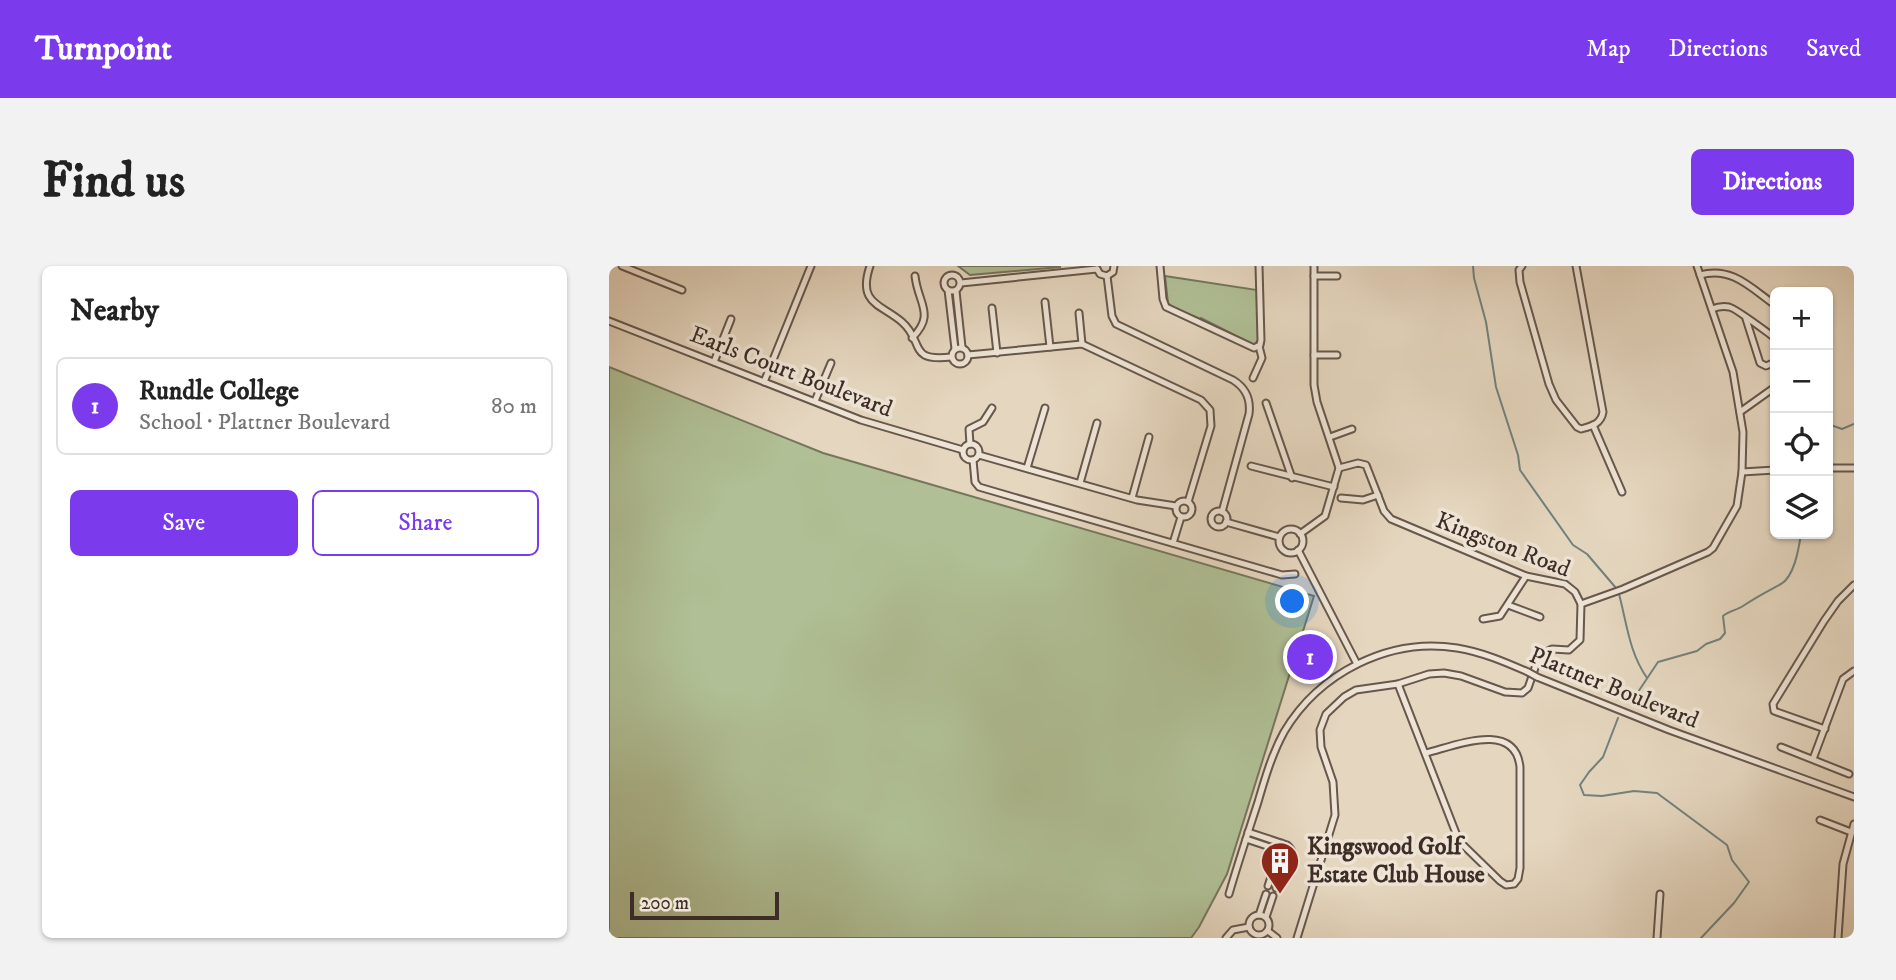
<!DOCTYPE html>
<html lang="en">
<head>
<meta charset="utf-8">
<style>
	body { margin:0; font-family:"IM FELL DW Pica",serif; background:#f2f2f2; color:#222 }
	.controls { position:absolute; right:21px; top:21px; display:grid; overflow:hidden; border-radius:10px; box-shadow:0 2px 5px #0004 }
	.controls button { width:63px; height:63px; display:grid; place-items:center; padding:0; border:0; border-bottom:2px solid #e0e0e0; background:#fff; color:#222; font:35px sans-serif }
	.scale { position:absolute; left:21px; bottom:18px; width:149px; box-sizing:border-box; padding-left:7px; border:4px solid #3d2d26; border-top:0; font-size:19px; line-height:24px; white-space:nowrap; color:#3d2d26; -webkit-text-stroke:5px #eee4d5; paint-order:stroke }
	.you { position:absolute; left:684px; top:336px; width:24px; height:24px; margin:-18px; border:5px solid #fff; border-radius:50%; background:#1a73e8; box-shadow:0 0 0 10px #1a73e833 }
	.badge { display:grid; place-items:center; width:46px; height:46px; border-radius:50%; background:#7c3aed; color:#fff; font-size:23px; font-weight:700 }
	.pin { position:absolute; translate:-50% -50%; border:4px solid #fff; box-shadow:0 2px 7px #0006 }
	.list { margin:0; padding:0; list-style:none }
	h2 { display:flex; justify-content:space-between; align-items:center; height:91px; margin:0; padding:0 28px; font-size:30px }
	h2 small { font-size:23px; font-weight:400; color:#767676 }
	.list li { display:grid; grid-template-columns:46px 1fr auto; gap:21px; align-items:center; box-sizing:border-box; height:98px; margin:0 14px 14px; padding:0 14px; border:2px solid #e0e0e0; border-radius:10px }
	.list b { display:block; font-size:26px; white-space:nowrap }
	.list p { margin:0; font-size:23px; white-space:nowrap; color:#767676 }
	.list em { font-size:23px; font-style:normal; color:#767676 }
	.actions { display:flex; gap:14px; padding:21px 28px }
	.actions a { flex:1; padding:16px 0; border:2px solid #7c3aed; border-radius:10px; text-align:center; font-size:24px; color:#7c3aed }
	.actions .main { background:#7c3aed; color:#fff }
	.icon { flex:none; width:38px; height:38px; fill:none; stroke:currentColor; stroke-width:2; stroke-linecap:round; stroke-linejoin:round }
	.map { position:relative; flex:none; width:1245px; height:672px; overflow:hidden; border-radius:10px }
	header { display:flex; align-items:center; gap:42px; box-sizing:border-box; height:98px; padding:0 35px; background:#7c3aed; color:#fff }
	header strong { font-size:33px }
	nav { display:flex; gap:38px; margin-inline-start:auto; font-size:24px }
	.intro { display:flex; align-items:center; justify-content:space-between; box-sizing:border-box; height:168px; padding:0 42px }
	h1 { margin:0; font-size:49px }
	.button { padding:18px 32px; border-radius:10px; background:#7c3aed; color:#fff; font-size:24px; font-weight:700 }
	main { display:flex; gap:42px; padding:0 42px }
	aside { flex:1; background:#fff; border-radius:10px; box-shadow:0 2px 5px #0004 }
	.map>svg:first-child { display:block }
	.green { fill:#b0bf95; stroke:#76765e; stroke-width:2 }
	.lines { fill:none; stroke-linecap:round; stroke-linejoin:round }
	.stream { stroke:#72817c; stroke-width:2 }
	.street-casing { stroke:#67574c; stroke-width:9 }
	.street { stroke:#eee4d5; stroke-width:5 }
	.street-bridge-casing { stroke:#67574c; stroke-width:9; stroke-linecap:butt }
	.street-bridge { stroke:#eee4d5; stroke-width:5 }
	.labels { text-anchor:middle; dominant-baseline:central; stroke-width:7; stroke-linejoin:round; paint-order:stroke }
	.street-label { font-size:24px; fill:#3d2d26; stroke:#eee4d5 }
	.poi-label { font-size:24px; font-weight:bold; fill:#3d2d26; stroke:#eee4d5; text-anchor:start }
</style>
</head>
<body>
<header>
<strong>Turnpoint</strong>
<nav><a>Map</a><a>Directions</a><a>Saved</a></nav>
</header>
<div class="intro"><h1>Find us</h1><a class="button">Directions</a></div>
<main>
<aside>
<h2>Nearby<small></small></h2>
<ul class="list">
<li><span class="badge">1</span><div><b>Rundle College</b><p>School · Plattner Boulevard</p></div><em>80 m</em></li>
</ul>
<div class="actions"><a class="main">Save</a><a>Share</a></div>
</aside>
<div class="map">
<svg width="1245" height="672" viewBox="0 0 1245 672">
	<rect width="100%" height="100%" fill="#e5d6bf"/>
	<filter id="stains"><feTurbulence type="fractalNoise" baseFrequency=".00286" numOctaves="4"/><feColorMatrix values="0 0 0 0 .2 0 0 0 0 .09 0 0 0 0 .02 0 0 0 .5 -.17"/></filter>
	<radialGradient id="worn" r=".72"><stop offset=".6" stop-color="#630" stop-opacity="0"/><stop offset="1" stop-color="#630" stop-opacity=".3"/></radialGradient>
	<g class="green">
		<polygon points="349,0 451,0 451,1 361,9"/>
		<polygon points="556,10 648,24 649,74 645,79 592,52 591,53 563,41 559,37"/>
		<polygon points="0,101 214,187 705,330 618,608 590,661 582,672 0,672"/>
	</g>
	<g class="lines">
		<g class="stream">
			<polyline points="864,0 865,12 877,56 887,121 909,189 911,204 964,279 978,288 1007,322"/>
			<polyline points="1219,158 1233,163 1245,158"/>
			<path d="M1010 328C1018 358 1020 386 1038 412"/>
			<path d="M1023 435 1049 396 1088 385 1097 378 1111 373 1116 367 1114 350C1120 345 1128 344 1134 340 1147 331 1159 325 1172 318 1186 310 1190 280 1192 268"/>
			<polyline points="1009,452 994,491 980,506 971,519 975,529 993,530 1025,525 1048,527 1118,579 1123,594 1140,616 1125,637 1092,672"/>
		</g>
		<g class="street-casing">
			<g id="street">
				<polyline points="13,0 73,24"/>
				<path d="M261 0C248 38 272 38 293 56 316 76 298 96 342 91"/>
				<polyline points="551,0 554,33 557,41 645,82 651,79 652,74 650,0"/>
				<path d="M913 0 910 4 911 16 940 118 947 134 968 161 972 163C983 160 992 158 994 146L967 0"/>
				<polyline points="488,3 491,8 498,10 504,6 505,0"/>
				<circle cx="343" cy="17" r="8"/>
				<path d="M1091 9C1123 0 1142 22 1166 39"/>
				<path d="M498 10 503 50 507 58 624 114C637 122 642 133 640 148L613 246"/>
				<polyline points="705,10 728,10"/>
				<polyline points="352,17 488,3"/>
				<polyline points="339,24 346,83"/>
				<polyline points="347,25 353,81"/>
				<polyline points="436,36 441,81"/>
				<polyline points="383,42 388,87"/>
				<path d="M1103 43C1108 41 1114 40 1120 41 1125 41 1159 67 1166 72"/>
				<polyline points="470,47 473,78"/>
				<polyline points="1137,53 1151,97 1157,100 1166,96"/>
				<polyline points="0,55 252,154 354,184"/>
				<polyline points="1219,71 1219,72"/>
				<path d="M303 72C327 48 309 38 306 10"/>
				<circle cx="351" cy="90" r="8"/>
				<polyline points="359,89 473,78 592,134 601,144 602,160 579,236"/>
				<polyline points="705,89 728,89"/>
				<polyline points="105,96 122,53"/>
				<polyline points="644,112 653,92 650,80"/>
				<polyline points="155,116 202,0"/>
				<polyline points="206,135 222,97"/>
				<polyline points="657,137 683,212"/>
				<polyline points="1131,146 1166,121"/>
				<polyline points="984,159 1013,226"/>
				<polyline points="721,171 743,163"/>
				<circle cx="362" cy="186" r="8"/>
				<polyline points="361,178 360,163 374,156 383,142"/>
				<polyline points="370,189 528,234 567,240"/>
				<polyline points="364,194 366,216 370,221 673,309 686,308"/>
				<polyline points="642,200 725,221"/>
				<polyline points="418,202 436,142"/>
				<polyline points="1219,202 1245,202"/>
				<polyline points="1133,206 1166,204"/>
				<polyline points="471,217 488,157"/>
				<polyline points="523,232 540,171"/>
				<polyline points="732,232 754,234 769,229"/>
				<circle cx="575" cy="243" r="8"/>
				<circle cx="610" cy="253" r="8"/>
				<polyline points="617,256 670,271"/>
				<circle cx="682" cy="275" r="12"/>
				<polyline points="691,268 716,250 730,202 708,136 705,119 705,0"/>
				<polyline points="564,277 572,251"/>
				<polyline points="689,284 748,398"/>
				<polyline points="972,338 1014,323 1099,286 1104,282 1128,240 1133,206 1134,166 1124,106 1088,0"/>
				<polyline points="899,339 931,351"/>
				<polyline points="874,353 891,350 917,310"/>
				<polyline points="928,411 1060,464 1245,531"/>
				<path d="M789 418 850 575 891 615 897 619 905 618 909 613 911 602V501C906 454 846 480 817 487"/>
				<polyline points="1216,463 1165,445 1164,438 1215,355 1229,335 1245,319"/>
				<polyline points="1172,481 1240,508"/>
				<polyline points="1204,493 1234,413 1245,405"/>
				<polyline points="1211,554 1242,566"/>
				<path d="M639 566 678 579C691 590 680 602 666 599L661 589 665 580 673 577"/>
				<polyline points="637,573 658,580 662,584"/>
				<polyline points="659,620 666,599"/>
				<polyline points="667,622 672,600"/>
				<path d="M620 628C629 597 639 567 649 536 656 512 663 488 675 466 710 407 780 371 848 382 873 386 896 396 919 406"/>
				<circle cx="650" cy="659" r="10"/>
				<polyline points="650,649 657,628"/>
				<polyline points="657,651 664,630"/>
				<polyline points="659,665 668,672"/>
				<polyline points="617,672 624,664 640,661"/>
				<polyline points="688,672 726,549 724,516 712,481 711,464 717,448 735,431 747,424 789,418 820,408 835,407 852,410 896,426 913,427 919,422 927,399 937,386 943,383 960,384 971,374 972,338 966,326 956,318 917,310 782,253 775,245 757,199 749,197 730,202"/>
				<polyline points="1048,672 1051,628"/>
				<polyline points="1229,672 1234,598 1245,558"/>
			</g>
		</g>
		<use href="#street" class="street"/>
		<g class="street-bridge-casing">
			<polyline id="street-bridge" points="919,406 928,411"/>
		</g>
		<use href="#street-bridge" class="street-bridge"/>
	</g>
	<defs>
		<g id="building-pin" transform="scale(2.0125)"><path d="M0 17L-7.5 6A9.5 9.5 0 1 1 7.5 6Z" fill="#8f2418" stroke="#eee4d5"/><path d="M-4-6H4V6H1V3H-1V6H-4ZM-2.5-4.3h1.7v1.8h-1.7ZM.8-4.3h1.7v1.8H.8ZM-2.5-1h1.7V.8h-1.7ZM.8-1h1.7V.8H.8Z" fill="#fff"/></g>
	</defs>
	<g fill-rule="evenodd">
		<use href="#building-pin" x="671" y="595"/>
	</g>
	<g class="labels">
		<g class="street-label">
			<text transform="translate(182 106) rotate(21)">Earls Court Boulevard</text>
			<text transform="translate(894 279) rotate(21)">Kingston Road</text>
			<text transform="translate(1005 422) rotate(22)">Plattner Boulevard</text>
		</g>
		<g class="poi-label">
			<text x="698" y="581">Kingswood Golf<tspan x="698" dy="28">Estate Club House</tspan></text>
		</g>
	</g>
	<rect width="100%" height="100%" filter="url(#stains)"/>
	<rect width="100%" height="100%" fill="url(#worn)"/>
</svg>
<div class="controls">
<button>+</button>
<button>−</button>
<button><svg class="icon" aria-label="locate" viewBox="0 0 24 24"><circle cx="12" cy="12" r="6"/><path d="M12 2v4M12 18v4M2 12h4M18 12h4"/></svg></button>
<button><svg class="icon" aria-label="layers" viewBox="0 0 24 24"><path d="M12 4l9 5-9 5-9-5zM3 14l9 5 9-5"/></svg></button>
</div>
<div class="scale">200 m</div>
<div class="you"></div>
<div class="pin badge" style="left:701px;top:391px">1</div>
</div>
</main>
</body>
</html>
